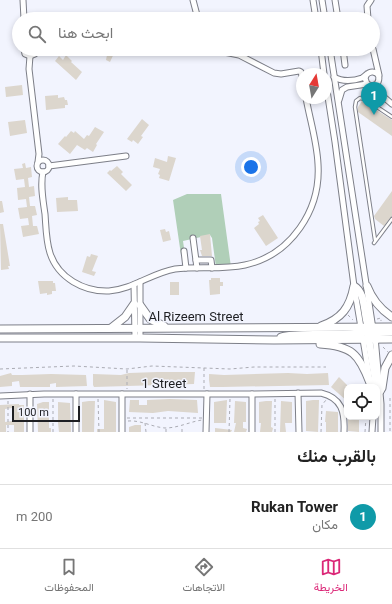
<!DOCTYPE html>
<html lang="ar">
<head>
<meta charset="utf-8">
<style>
	body { margin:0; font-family:Roboto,Vazirmatn,sans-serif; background:#f2f2f2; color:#222; direction:rtl }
	.controls { position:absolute; right:12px; bottom:12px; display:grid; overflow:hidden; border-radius:8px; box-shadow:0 2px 6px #0003 }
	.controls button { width:36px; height:36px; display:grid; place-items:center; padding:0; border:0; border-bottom:1px solid #e0e0e0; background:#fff; color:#222; font:20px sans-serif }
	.compass { position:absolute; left:296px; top:68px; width:36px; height:36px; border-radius:50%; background:#fff; box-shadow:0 2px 6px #0003; rotate:11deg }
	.scale { position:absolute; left:12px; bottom:10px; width:68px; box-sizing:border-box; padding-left:4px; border:2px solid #1e1f23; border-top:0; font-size:11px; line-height:14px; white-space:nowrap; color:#1e1f23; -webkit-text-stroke:3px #f2f4fe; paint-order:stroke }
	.you { position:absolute; left:251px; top:167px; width:14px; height:14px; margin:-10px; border:3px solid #fff; border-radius:50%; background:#1a73e8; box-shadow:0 0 0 6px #1a73e833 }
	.badge { display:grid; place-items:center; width:26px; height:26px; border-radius:50%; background:#db2777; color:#fff; font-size:13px; font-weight:700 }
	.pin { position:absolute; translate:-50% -33px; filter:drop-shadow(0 1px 2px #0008) }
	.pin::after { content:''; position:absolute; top:21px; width:14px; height:12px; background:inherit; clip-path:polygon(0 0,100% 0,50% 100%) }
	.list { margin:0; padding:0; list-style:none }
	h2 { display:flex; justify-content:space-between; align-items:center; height:52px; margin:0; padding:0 16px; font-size:17px }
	h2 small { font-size:13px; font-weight:400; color:#767676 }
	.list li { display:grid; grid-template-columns:26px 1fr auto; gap:12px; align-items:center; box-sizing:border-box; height:64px; padding:0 16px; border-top:1px solid #e0e0e0 }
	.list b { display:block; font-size:15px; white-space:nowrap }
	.list p { margin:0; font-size:13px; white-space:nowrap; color:#767676 }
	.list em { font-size:13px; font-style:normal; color:#767676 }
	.icon { flex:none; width:22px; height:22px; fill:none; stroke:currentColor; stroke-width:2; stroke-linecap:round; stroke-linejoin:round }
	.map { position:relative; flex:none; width:392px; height:432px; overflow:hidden; direction:ltr }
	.search { position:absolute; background:#fff; box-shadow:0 2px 6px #0003; left:12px; right:12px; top:12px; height:44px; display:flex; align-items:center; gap:10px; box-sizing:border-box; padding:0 14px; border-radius:22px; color:#767676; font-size:15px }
	.sheet { height:116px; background:#fff }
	nav { display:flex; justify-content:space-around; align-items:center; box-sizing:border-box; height:56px; border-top:1px solid #e0e0e0; background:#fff; font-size:11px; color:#767676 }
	nav a { display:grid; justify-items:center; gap:2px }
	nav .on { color:#db2777 }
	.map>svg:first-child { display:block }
	.green { fill:#b0cfb8 }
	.building { fill:#dcd6cd; fill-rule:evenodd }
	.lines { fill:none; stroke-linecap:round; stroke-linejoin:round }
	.lane-casing { stroke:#7d7f88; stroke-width:4.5 }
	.street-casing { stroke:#7d7f88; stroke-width:7 }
	.secondary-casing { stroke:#7d7f88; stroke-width:9 }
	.path { stroke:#abacb4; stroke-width:1; stroke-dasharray:3 3; stroke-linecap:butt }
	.lane { stroke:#fff; stroke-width:2.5 }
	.street { stroke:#fff; stroke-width:5 }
	.secondary { stroke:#fff; stroke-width:7 }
	.labels { text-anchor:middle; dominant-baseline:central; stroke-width:3; stroke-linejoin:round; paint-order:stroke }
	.street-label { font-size:13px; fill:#1e1f23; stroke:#f2f4fe }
</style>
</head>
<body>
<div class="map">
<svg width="392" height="432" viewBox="0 0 392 432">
	<rect width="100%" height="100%" fill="#f2f4fe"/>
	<polygon class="green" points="187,194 221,194 231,267 216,267 212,238 210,235 183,241 185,255 181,255 173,200"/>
	<g class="building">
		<polygon points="103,49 116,49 110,62 106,60 107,55 102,53"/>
		<polygon points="66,55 72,61 71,62 82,72 76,80 55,61 59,56 63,60"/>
		<polygon points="22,85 23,95 6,97 5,87"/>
		<polygon points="58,95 58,98 64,97 65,100 67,100 68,105 65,105 65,108 46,110 45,96"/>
		<polygon points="362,101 392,120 392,136 358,112 358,107"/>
		<polygon points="142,119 149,125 141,136 143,137 138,144 133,140 132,142 127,139"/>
		<polygon points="25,120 27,133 10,136 8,122"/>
		<polygon points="95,127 104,132 96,144 97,145 93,152 87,148 85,150 77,145 70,154 58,144 65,136 66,137 71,131 74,133 75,131 84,139 87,135 89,136"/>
		<polygon points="168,156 176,158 169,181 159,178 160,175 158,174 160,169 153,167 155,158 167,162"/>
		<polygon points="25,163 26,168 31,167 32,177 28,178 29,187 34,186 35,196 29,197 30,206 35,206 37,215 32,216 33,226 37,226 39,234 23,237 21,226 29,225 28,218 20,219 18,208 27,207 26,199 18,200 17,188 25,187 24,179 16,180 14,169 23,168 22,164"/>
		<polygon points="117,166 123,172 121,174 132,185 126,191 107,173 110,170 111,171"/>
		<polygon points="392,191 392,216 384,226 375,219 374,216"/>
		<polygon points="68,197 68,200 77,200 78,211 57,212 56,198"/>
		<polygon points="0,201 2,201 4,212 0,213"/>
		<polygon points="263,215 278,238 266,246 254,228 259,224 258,222 260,221 258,218"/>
		<polygon points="0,224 3,224 10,266 8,266 9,269 1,270"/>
		<polygon points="165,229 166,232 169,231 171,240 163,242 160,230"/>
		<polygon points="210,234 212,256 202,256 200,250 202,250 200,236"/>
		<polygon points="91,254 98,256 92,271 96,272 94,276 82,272 87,256 90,257"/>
		<polygon points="211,278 220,278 220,282 223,282 223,286 220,286 220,294 210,295 209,280 211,280"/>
		<polygon points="38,281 53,281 53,283 55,283 56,291 52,291 52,294 47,295 47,293 40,294"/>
		<rect x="170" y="282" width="9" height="13"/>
		<polygon points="157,372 195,372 194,384 94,387 93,385 93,374 121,375 129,373"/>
		<polygon points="11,373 12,375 22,375 51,374 86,375 87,386 56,387 56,383 50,384 50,387 20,387 19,381 12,382 12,386 0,387 0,376"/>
		<polygon points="288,373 307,374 328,373 329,385 222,387 210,387 209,380 209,374 224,375"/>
		<polygon points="339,377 347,385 347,401 331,387"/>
		<polygon points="170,399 197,400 198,413 168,411 153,413 129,412 130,400 139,400 139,405 147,405 147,400"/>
		<polygon points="104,400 116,402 116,432 97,432 97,429 104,429"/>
		<polygon points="227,400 226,423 214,423 214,402"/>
		<polygon points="313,400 319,400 318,432 306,431 306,401"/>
		<polygon points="89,401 95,401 94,432 82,432 82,402"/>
		<polygon points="235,401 246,402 246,422 243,422 243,428 247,429 246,432 234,432 236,423 234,423"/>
		<polygon points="266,401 272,401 271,427 273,428 272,432 260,432 261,423 259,423 259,402"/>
		<polygon points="281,401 292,402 292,423 285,423 286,432 280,432"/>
		<polygon points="43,402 49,402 49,428 51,428 51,432 38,432 37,404"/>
		<polygon points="58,402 70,403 71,432 59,432 58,423"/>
		<path d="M19 404V405H24V432H14V425H6V432H0V405ZM12 408V421L5 422V409Z"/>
		<polygon points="326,411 338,412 338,432 326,432 326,422 325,422"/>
		<polygon points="348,417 359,417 359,432 348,431"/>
		<polygon points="135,425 141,425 141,432 129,432 129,427"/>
		<polygon points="215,428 232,430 231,432 215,432"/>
	</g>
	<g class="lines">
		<g class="lane-casing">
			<g id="lane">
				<polyline points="375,240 355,107 356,101 360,98 365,99 392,117"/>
				<polyline points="374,243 392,219"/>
			</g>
		</g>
		<g class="street-casing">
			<g id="street">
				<polyline points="23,0 24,19"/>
				<polyline points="193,0 198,19"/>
				<polyline points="313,0 316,19"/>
				<polyline points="322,0 325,19"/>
				<polyline points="335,0 338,19"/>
				<polyline points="368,19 367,6 371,0"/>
				<polyline points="24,49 25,54 30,56 35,54 36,49"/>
				<polyline points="215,49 219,51 239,55 274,73 281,74 299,71 301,72 302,76"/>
				<polyline points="321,49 324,74"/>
				<polyline points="330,49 373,329"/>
				<polyline points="343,49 345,65"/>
				<polyline points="373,49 379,75"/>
				<polyline points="30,56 29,69 39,154 38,162"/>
				<path d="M334 77C342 82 354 81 362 78 366 76 368 71 373 72 380 73 380 79 377 84L372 86 367 84 365 78 367 74"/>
				<polyline points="326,84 335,142 354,286 371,387"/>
				<polyline points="371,86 392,104"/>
				<polyline points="339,100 342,90 347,87 367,84"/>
				<circle cx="43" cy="166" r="6"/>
				<polyline points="49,166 126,156"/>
				<path d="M43 172C40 185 43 200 45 214 46 227 46 241 50 253 58 278 84 292 109 291 133 289 152 273 175 269 198 266 222 270 245 265 291 255 321 210 318 164 317 142 310 120 306 98"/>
				<polyline points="193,238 197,268"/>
				<polyline points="184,251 186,268"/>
				<polyline points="196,260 211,260 212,268"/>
				<polyline points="140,282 140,338"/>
				<polyline points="134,285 135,338"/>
				<polyline points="375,337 381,404 381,432"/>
				<polyline points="298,393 299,432"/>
				<polyline points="30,394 30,432"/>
				<polyline points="76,394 76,432"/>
				<polyline points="252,394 252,432"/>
				<path d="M0 396 44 394H252L321 393C342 398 345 412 344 432"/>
				<polyline points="122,432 122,394"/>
				<polyline points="206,432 207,394"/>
				<polyline points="372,432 373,417"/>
			</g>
		</g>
		<g class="secondary-casing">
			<g id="secondary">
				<path d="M367 286C372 299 380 309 392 317"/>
				<polyline points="140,305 150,319 164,326"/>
				<path d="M321 326C341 319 350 308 354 286 365 292 364 311 367 322 369 328 371 334 376 340"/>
				<polyline points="111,328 125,317 134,304"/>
				<polyline points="0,329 392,327"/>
				<polyline points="367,333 392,332"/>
				<polyline points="368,335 376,383 380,391"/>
				<path d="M281 337C305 330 356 341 373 327"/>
				<polyline points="0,338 140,338 274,340 392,339"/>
				<path d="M320 344C352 346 359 354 370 383"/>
				<polyline points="380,391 382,388 385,368 392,355"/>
			</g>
		</g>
		<g class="path">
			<polyline points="348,315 353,320"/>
			<polyline points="377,319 381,318 381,321"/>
			<polyline points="383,347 388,352"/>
			<polyline points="0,369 74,366 127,369 152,366 230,369 254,367 326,367"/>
			<polyline points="127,370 127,389"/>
			<polyline points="204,389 204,368"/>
			<polyline points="390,398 390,432"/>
			<polyline points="53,399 53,432"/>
			<polyline points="98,399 99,432"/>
			<polyline points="275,399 275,432"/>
			<polyline points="8,401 8,432"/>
			<polyline points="127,418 202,418"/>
			<path d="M128 421C141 420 152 427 165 428 178 428 189 422 202 420"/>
			<polyline points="145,423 146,432"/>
			<polyline points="166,432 166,429"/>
			<polyline points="182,432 182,426"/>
			<polyline points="229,432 230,399"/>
			<polyline points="321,432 322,405 326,400"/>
			<polyline points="365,432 366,417"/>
		</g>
		<use href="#lane" class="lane"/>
		<use href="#street" class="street"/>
		<use href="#secondary" class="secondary"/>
	</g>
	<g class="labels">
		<g class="street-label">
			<text x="196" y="316">Al Rizeem Street</text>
			<text x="164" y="383">1 Street</text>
		</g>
	</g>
</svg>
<div class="controls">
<button><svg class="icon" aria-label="locate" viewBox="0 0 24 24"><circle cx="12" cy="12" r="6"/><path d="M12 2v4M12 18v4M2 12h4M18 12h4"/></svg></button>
</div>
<svg class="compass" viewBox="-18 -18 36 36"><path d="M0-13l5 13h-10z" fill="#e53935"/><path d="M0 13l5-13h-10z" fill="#767676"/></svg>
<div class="scale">100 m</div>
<div class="you"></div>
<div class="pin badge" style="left:374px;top:115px;background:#0f9aa8">1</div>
<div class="search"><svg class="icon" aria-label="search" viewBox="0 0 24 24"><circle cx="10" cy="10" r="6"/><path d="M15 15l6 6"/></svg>ابحث هنا</div>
</div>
<section class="sheet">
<h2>بالقرب منك<small></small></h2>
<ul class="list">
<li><span class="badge" style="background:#0f9aa8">1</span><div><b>Rukan Tower</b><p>مكان</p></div><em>200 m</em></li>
</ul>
</section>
<nav>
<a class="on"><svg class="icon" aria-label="map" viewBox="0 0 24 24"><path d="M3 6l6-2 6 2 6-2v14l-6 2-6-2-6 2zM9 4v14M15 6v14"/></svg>الخريطة</a>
<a><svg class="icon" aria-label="directions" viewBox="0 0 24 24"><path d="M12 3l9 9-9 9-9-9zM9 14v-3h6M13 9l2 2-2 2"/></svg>الاتجاهات</a>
<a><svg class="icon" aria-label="saved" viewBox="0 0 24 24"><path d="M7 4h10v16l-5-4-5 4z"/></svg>المحفوظات</a>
</nav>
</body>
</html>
